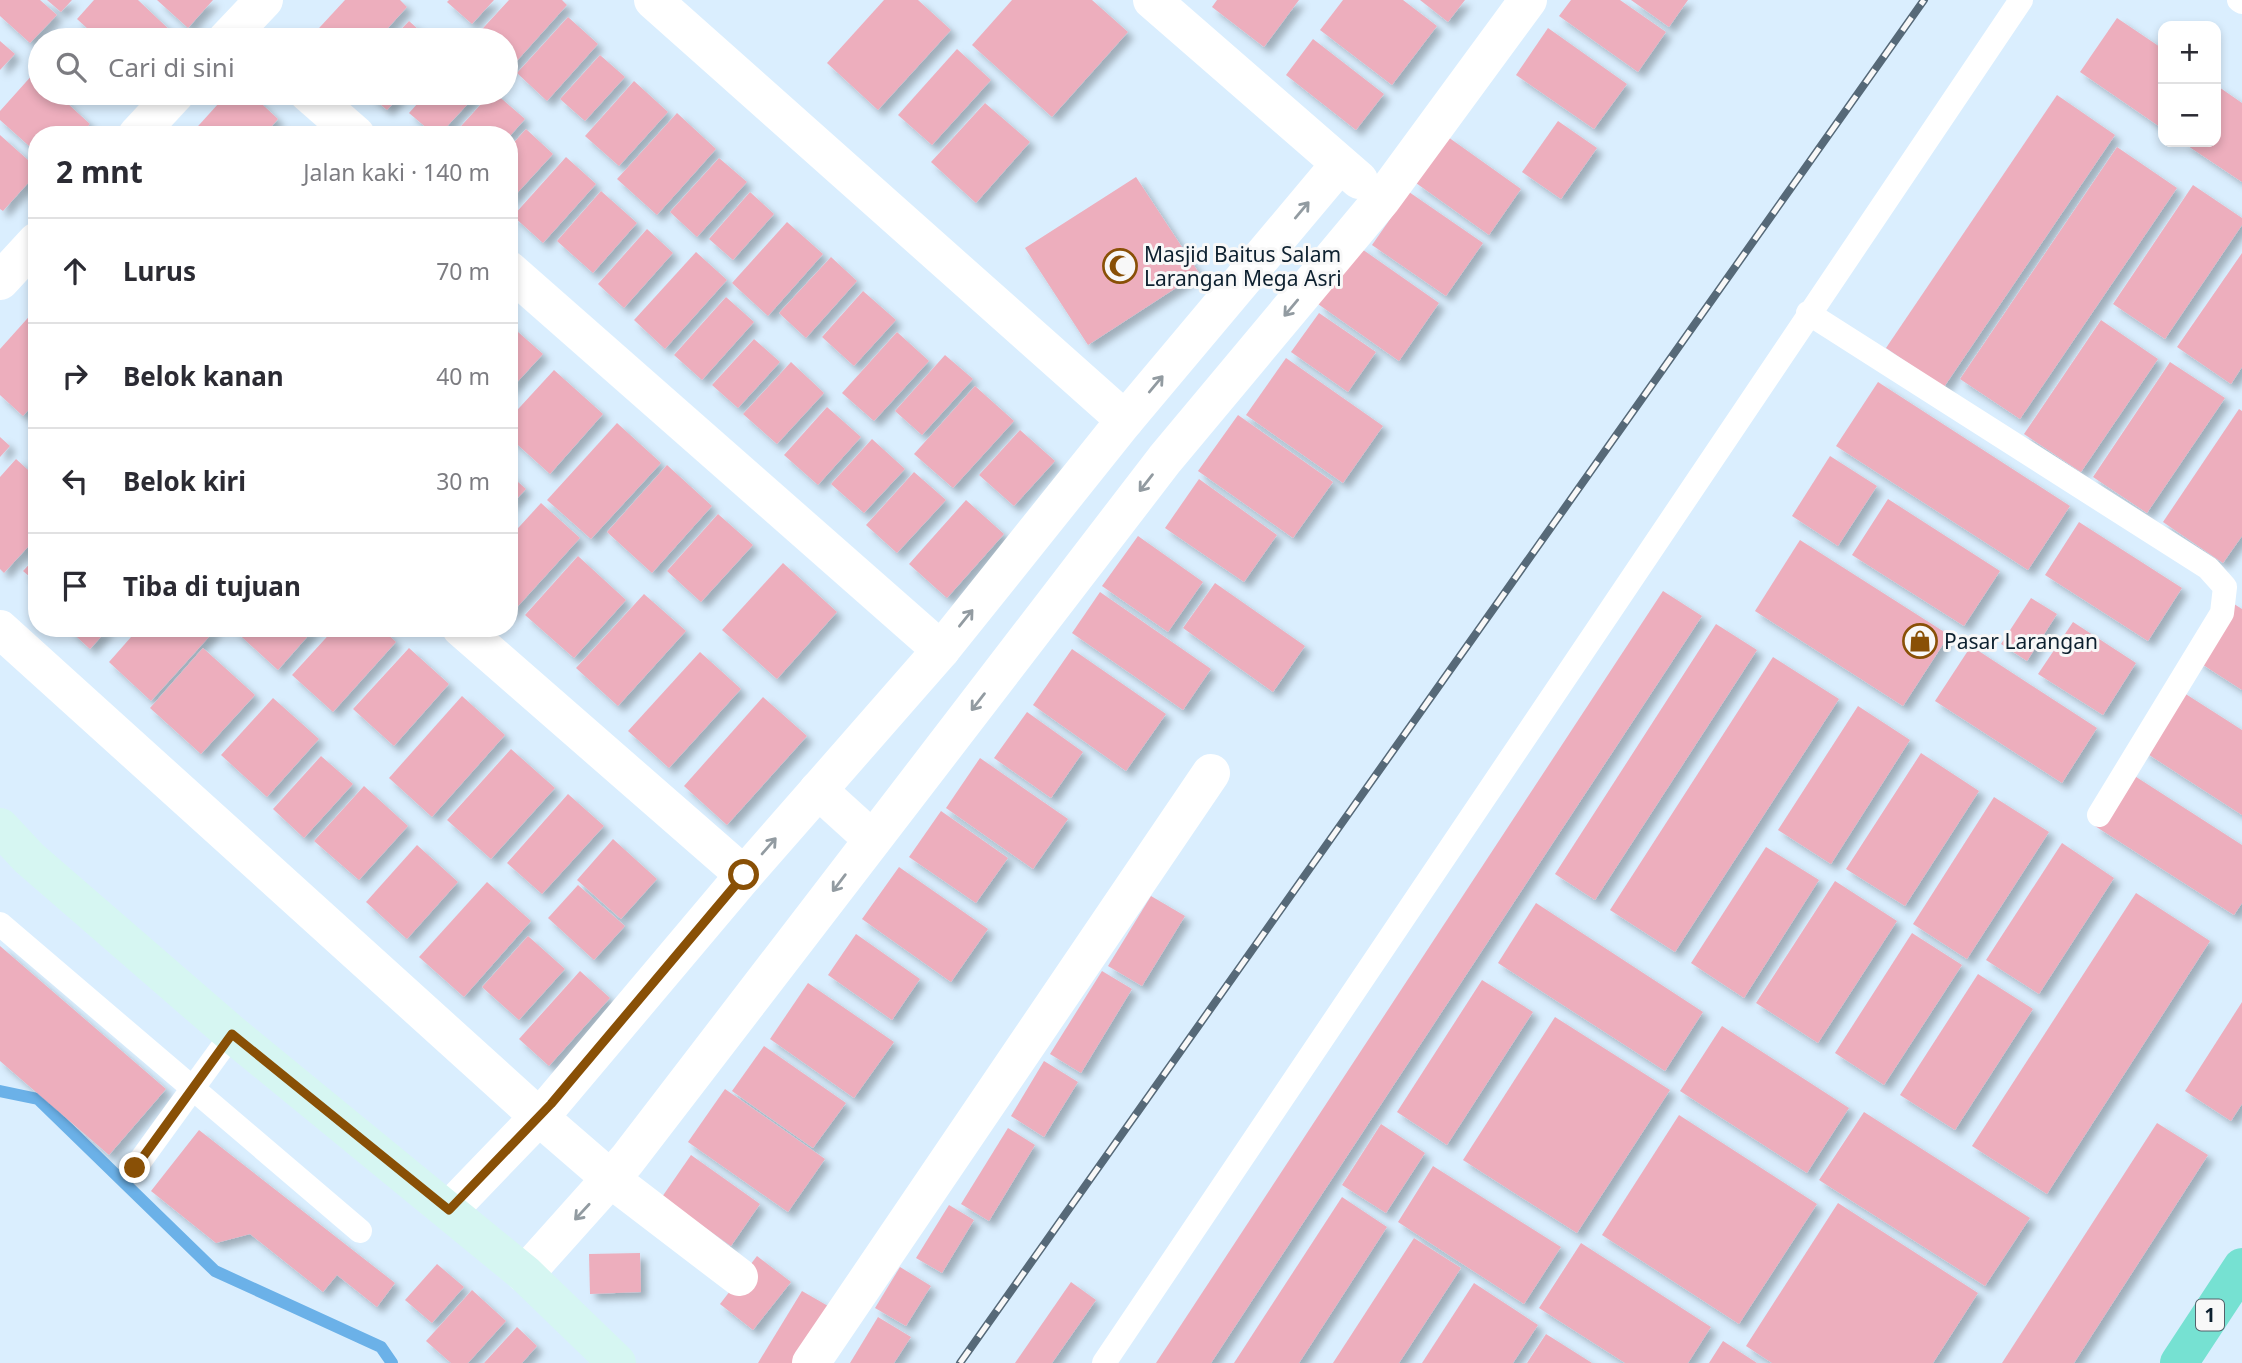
<!DOCTYPE html>
<html lang="id">
<head>
<meta charset="utf-8">
<style>
	body { margin:0; font-family:"Noto Sans",sans-serif; background:#f7f7f7; color:#2b2b33 }
	.controls { position:absolute; right:21px; top:21px; display:grid; overflow:hidden; border-radius:14px; box-shadow:0 4px 10px #0003 }
	.controls button { width:63px; height:63px; display:grid; place-items:center; padding:0; border:0; border-bottom:2px solid #e1e1e2; background:#fff; color:#2b2b33; font:35px sans-serif }
	.stop { position:absolute; width:21px; height:21px; margin:-16px; border:5px solid #895006; border-radius:50%; background:#fff }
	.stop.end { background:#895006; border-color:#fff; box-shadow:0 2px 7px #0008 }
	.list { margin:0; padding:0; list-style:none }
	h2 { display:flex; justify-content:space-between; align-items:center; height:91px; margin:0; padding:0 28px; font-size:30px }
	h2 small { font-size:23px; font-weight:400; color:#7c7c81 }
	.list li { display:grid; grid-template-columns:46px 1fr auto; gap:21px; align-items:center; box-sizing:border-box; height:105px; padding:0 28px; border-top:2px solid #e1e1e2 }
	.list b { display:block; font-size:26px; white-space:nowrap }
	.list em { font-size:23px; font-style:normal; color:#7c7c81 }
	.icon { flex:none; width:38px; height:38px; fill:none; stroke:currentColor; stroke-width:2; stroke-linecap:round; stroke-linejoin:round }
	.map { position:relative; flex:none; width:2242px; height:1363px; overflow:hidden }
	.search { position:absolute; background:#fff; box-shadow:0 4px 10px #0003; left:28px; top:28px; width:490px; height:77px; display:flex; align-items:center; gap:18px; box-sizing:border-box; padding:0 24px; border-radius:38px; color:#7c7c81; font-size:26px }
	.panel { position:absolute; background:#fff; box-shadow:0 4px 10px #0003; left:28px; top:126px; width:490px; height:511px; border-radius:28px }
	.map>svg:first-child { display:block }
	.lines { fill:none; stroke-linecap:round; stroke-linejoin:round }
	.stream { stroke:#6bb1e8; stroke-width:12 }
	.building { fill:#edaebd; filter:url(#shadow) }
	.lane { stroke:#fff; stroke-width:24 }
	.street { stroke:#fff; stroke-width:38 }
	.secondary { stroke:#d6f6f2; stroke-width:38 }
	.highway { stroke:#76e1d2; stroke-width:38 }
	.rail-casing { stroke:#566978; stroke-width:8 }
	.rail { stroke:#f8f8f8; stroke-width:5; stroke-dasharray:16; stroke-linecap:butt }
	.oneway { stroke:#929ba1 }
	.route { stroke:#895006; stroke-width:9 }
	.labels { text-anchor:middle; dominant-baseline:central; stroke-width:6; stroke-linejoin:round; paint-order:stroke }
	.shield { fill:#f8f8f8; stroke:#54616b; stroke-width:2 }
	.shield-label { font-size:19px; font-weight:bold; fill:#0d202f }
	.poi-label { font-size:21px; fill:#0d202f; stroke:#f8f8f8; text-anchor:start }
</style>
</head>
<body>
<div class="map">
<svg width="2242" height="1363" viewBox="0 0 2242 1363">
	<defs>
		<filter id="shadow"><feDropShadow dx="6" dy="6" stdDeviation="3.5" flood-color="#0004"/></filter>
	</defs>
	<rect width="100%" height="100%" fill="#daeefe"/>
	<g class="lines">
		<polyline class="stream" points="0,1091 38,1099 215,1271 381,1347 392,1363"/>
	</g>
	<g class="building">
		<polygon points="0,0 40,0 57,15 30,43 0,16"/>
		<polygon points="47,0 72,0 61,12"/>
		<polygon points="94,0 138,0 175,35 170,40 100,40 77,19"/>
		<polygon points="157,0 213,0 188,28"/>
		<polygon points="345,0 400,0 407,7 377,40 308,40"/>
		<polygon points="449,0 494,0 472,24 447,2"/>
		<polygon points="509,0 562,0 567,5 506,73 506,40 472,40"/>
		<polygon points="884,0 918,0 951,30 878,110 827,63"/>
		<polygon points="1012,0 1092,0 1128,32 1052,117 972,45"/>
		<polygon points="1217,0 1299,0 1264,47 1212,7"/>
		<polygon points="1343,0 1403,0 1437,26 1392,85 1320,30"/>
		<polygon points="1420,0 1465,0 1448,22"/>
		<polygon points="1571,0 1620,0 1666,32 1638,72 1559,16"/>
		<polygon points="1631,0 1688,0 1669,27"/>
		<polygon points="568,17 598,44 547,101 517,73"/>
		<polygon points="2117,18 2163,49 2163,129 2080,72"/>
		<polygon points="409,21 430,40 391,40"/>
		<polygon points="1548,28 1627,84 1594,129 1516,75"/>
		<polygon points="1313,39 1384,94 1356,130 1286,75"/>
		<polygon points="0,41 15,54 0,70"/>
		<polygon points="957,49 991,80 932,145 898,115"/>
		<polygon points="600,55 625,77 585,121 560,99"/>
		<polygon points="34,73 40,79 40,93 56,93 90,124 80,135 37,135 37,153 0,120 0,111"/>
		<polygon points="634,81 668,112 619,166 585,136"/>
		<polygon points="2216,85 2242,103 2242,182 2182,142 2216,142"/>
		<polygon points="228,93 250,93 278,119 264,135 190,135"/>
		<polygon points="367,93 403,93 387,110"/>
		<polygon points="427,93 478,93 439,135 435,135 409,113"/>
		<polygon points="491,93 495,93 525,119 509,137 509,135 453,135"/>
		<polygon points="2057,95 2115,135 1944,387 1886,348"/>
		<polygon points="985,103 1030,142 976,203 931,162"/>
		<polygon points="677,113 716,149 657,215 617,179"/>
		<polygon points="1558,121 1597,148 1561,199 1522,172"/>
		<polygon points="278,128 286,135 272,135"/>
		<polygon points="526,129 553,154 509,202 509,148"/>
		<polygon points="0,135 37,168 37,173 3,211 0,209"/>
		<polygon points="1448,137 1521,189 1489,235 1416,183"/>
		<polygon points="2117,147 2177,188 2020,419 1960,379"/>
		<polygon points="566,157 596,184 543,243 513,216"/>
		<polygon points="719,158 747,182 697,237 670,212"/>
		<polygon points="1136,177 1199,273 1088,345 1025,248"/>
		<polygon points="2193,185 2242,218 2242,225 2165,339 2113,304"/>
		<polygon points="601,191 637,223 593,273 557,241"/>
		<polygon points="750,192 774,214 733,260 709,239"/>
		<polygon points="1409,192 1483,243 1446,296 1372,245"/>
		<polygon points="787,222 823,254 768,316 732,283"/>
		<polygon points="647,229 673,253 624,308 598,284"/>
		<polygon points="1359,247 1439,303 1399,361 1318,304"/>
		<polygon points="696,252 727,280 665,349 634,320"/>
		<polygon points="2242,253 2242,367 2231,384 2177,347"/>
		<polygon points="831,257 857,281 806,338 779,313"/>
		<polygon points="863,291 896,320 854,366 822,337"/>
		<polygon points="726,297 754,322 702,380 674,355"/>
		<polygon points="35,310 37,400 23,416 0,395 0,349"/>
		<polygon points="1319,313 1376,352 1348,392 1291,352"/>
		<polygon points="2101,320 2158,359 2081,472 2024,434"/>
		<polygon points="509,324 543,354 509,391"/>
		<polygon points="897,332 929,361 874,421 842,393"/>
		<polygon points="754,339 780,362 738,408 712,385"/>
		<polygon points="945,355 973,379 922,435 895,411"/>
		<polygon points="1286,358 1383,426 1343,483 1246,415"/>
		<polygon points="791,362 824,393 777,444 743,414"/>
		<polygon points="2170,362 2225,398 2147,513 2093,477"/>
		<polygon points="554,370 603,414 550,474 509,437 509,419"/>
		<polygon points="1878,382 2070,506 2028,570 1836,446"/>
		<polygon points="975,386 1014,421 953,488 914,454"/>
		<polygon points="827,407 861,437 818,485 784,455"/>
		<polygon points="2239,409 2242,411 2242,536 2223,563 2163,522"/>
		<polygon points="1238,415 1333,482 1293,538 1198,471"/>
		<polygon points="617,423 661,463 591,539 547,500"/>
		<polygon points="1020,430 1055,461 1014,506 979,475"/>
		<polygon points="0,437 10,446 0,457"/>
		<polygon points="872,439 905,469 864,513 831,484"/>
		<polygon points="1830,456 1877,486 1838,546 1792,516"/>
		<polygon points="16,459 37,478 37,537 4,573 0,569 0,477"/>
		<polygon points="667,465 712,506 652,573 607,532"/>
		<polygon points="914,472 946,500 897,553 866,525"/>
		<polygon points="509,474 526,489 509,507"/>
		<polygon points="1199,479 1277,535 1244,582 1165,528"/>
		<polygon points="1888,499 2000,571 1964,626 1852,555"/>
		<polygon points="966,500 1004,534 947,598 909,564"/>
		<polygon points="541,503 580,538 509,616 509,538"/>
		<polygon points="718,514 753,545 701,602 667,571"/>
		<polygon points="2079,522 2182,588 2148,641 2045,575"/>
		<polygon points="1138,536 1203,582 1168,632 1102,586"/>
		<polygon points="1800,540 1949,635 1903,706 1755,611"/>
		<polygon points="37,556 37,583 23,571"/>
		<polygon points="578,556 626,600 574,658 525,615"/>
		<polygon points="783,563 837,612 777,679 722,630"/>
		<polygon points="1215,583 1305,646 1273,692 1183,628"/>
		<polygon points="1663,591 1702,616 1211,1363 1156,1363"/>
		<polygon points="1100,592 1211,669 1183,710 1072,633"/>
		<polygon points="644,594 686,631 618,706 576,668"/>
		<polygon points="2031,598 2057,614 2027,661 2001,644"/>
		<polygon points="2234,604 2242,609 2242,690 2197,661"/>
		<polygon points="2073,622 2136,663 2103,715 2038,674"/>
		<polygon points="1716,624 1757,650 1595,900 1555,874"/>
		<polygon points="67,628 109,628 90,649"/>
		<polygon points="139,628 217,628 151,701 109,662"/>
		<polygon points="232,628 315,628 278,670"/>
		<polygon points="335,628 381,628 396,642 333,712 292,675"/>
		<polygon points="1971,646 2097,728 2062,783 1935,701"/>
		<polygon points="203,648 255,695 201,754 150,708"/>
		<polygon points="409,648 449,684 394,746 353,709"/>
		<polygon points="1072,649 1166,714 1126,771 1033,705"/>
		<polygon points="700,652 741,689 669,768 628,731"/>
		<polygon points="1773,657 1839,699 1675,952 1610,910"/>
		<polygon points="2181,691 2242,730 2242,815 2143,751"/>
		<polygon points="462,696 505,735 432,817 389,778"/>
		<polygon points="763,697 807,736 727,825 684,786"/>
		<polygon points="273,698 319,739 267,797 221,755"/>
		<polygon points="1858,706 1910,740 1831,864 1778,830"/>
		<polygon points="1027,712 1083,752 1051,798 994,758"/>
		<polygon points="511,749 555,788 491,859 447,820"/>
		<polygon points="1921,753 1979,791 1905,906 1846,869"/>
		<polygon points="321,756 353,784 304,838 273,809"/>
		<polygon points="980,758 1068,819 1033,869 946,808"/>
		<polygon points="2130,773 2242,845 2242,903 2234,915 2095,826"/>
		<polygon points="364,786 408,826 359,880 314,841"/>
		<polygon points="568,794 604,826 542,894 507,863"/>
		<polygon points="1994,797 2049,832 1967,959 1913,924"/>
		<polygon points="941,811 1008,858 976,903 909,857"/>
		<polygon points="613,839 657,879 621,919 577,880"/>
		<polygon points="2062,843 2114,878 2039,994 1986,960"/>
		<polygon points="417,845 458,882 407,939 366,902"/>
		<polygon points="1766,847 1819,880 1744,998 1691,963"/>
		<polygon points="899,867 988,929 951,982 862,919"/>
		<polygon points="1835,881 1897,921 1818,1043 1756,1003"/>
		<polygon points="487,882 531,921 464,997 419,957"/>
		<polygon points="578,885 625,926 594,960 548,918"/>
		<polygon points="2136,893 2210,941 2047,1194 1972,1146"/>
		<polygon points="1151,896 1185,916 1142,986 1108,966"/>
		<polygon points="1536,903 1703,1012 1665,1071 1498,963"/>
		<polygon points="1912,933 1962,965 1884,1085 1835,1053"/>
		<polygon points="856,934 920,979 892,1020 828,975"/>
		<polygon points="528,936 565,969 519,1020 482,987"/>
		<polygon points="0,946 166,1089 109,1155 0,1061"/>
		<polygon points="580,971 610,998 549,1066 519,1039"/>
		<polygon points="1102,971 1132,989 1081,1073 1050,1054"/>
		<polygon points="1978,974 2033,1009 1955,1130 1900,1095"/>
		<polygon points="1482,980 1533,1012 1447,1145 1397,1112"/>
		<polygon points="808,983 894,1042 854,1098 770,1039"/>
		<polygon points="2242,1002 2242,1104 2231,1121 2185,1091"/>
		<polygon points="1555,1017 1670,1090 1577,1233 1463,1160"/>
		<polygon points="1722,1026 1849,1108 1807,1173 1680,1091"/>
		<polygon points="764,1046 846,1103 813,1148 732,1091"/>
		<polygon points="1044,1061 1078,1082 1044,1137 1011,1116"/>
		<polygon points="725,1089 825,1159 788,1212 688,1142"/>
		<polygon points="1864,1112 2030,1218 1985,1286 1819,1180"/>
		<polygon points="1679,1115 1817,1204 1739,1324 1602,1235"/>
		<polygon points="2157,1123 2208,1155 2074,1363 2002,1363"/>
		<polygon points="1381,1124 1425,1153 1386,1213 1342,1185"/>
		<polygon points="1008,1128 1035,1145 989,1221 961,1204"/>
		<polygon points="199,1130 395,1283 377,1307 337,1275 323,1292 250,1234 216,1243 151,1191"/>
		<polygon points="691,1155 760,1204 731,1246 662,1197"/>
		<polygon points="1433,1166 1561,1247 1524,1304 1398,1222"/>
		<polygon points="1342,1197 1387,1227 1299,1363 1234,1363"/>
		<polygon points="1838,1203 1978,1293 1933,1363 1772,1363 1746,1346"/>
		<polygon points="949,1205 974,1220 942,1273 916,1258"/>
		<polygon points="1414,1238 1461,1268 1399,1363 1333,1363"/>
		<polygon points="1581,1243 1711,1327 1688,1363 1625,1363 1539,1308"/>
		<polygon points="640,1253 641,1292 590,1294 589,1254"/>
		<polygon points="757,1256 791,1282 753,1330 720,1304"/>
		<polygon points="437,1264 464,1287 432,1323 405,1300"/>
		<polygon points="900,1267 931,1286 906,1326 875,1308"/>
		<polygon points="1071,1282 1096,1300 1052,1363 1015,1363"/>
		<polygon points="1474,1283 1538,1325 1513,1363 1422,1363"/>
		<polygon points="472,1290 506,1321 468,1363 451,1363 426,1341"/>
		<polygon points="802,1291 828,1306 794,1363 758,1363"/>
		<polygon points="878,1317 911,1337 894,1363 850,1363"/>
		<polygon points="517,1327 537,1346 522,1363 484,1363"/>
		<polygon points="1546,1334 1592,1363 1527,1363"/>
		<polygon points="1723,1341 1757,1363 1709,1363"/>
	</g>
	<g class="lines">
		<g class="lane">
			<polyline points="2239,0 2242,2"/>
			<polyline points="1808,313 2208,568 2225,587 2222,613 2099,815"/>
			<polyline points="0,924 360,1231"/>
			<polyline points="135,1168 232,1034"/>
			<polyline points="1104,1363 2021,0"/>
		</g>
		<g class="street">
			<polyline points="653,0 1125,420"/>
			<polyline points="1152,0 1359,180"/>
			<polyline points="226,40 264,0"/>
			<polyline points="308,93 356,135"/>
			<polyline points="137,135 176,93"/>
			<polyline points="509,270 941,650"/>
			<polyline points="0,281 37,241"/>
			<polyline points="461,628 744,875"/>
			<polyline points="0,629 538,1116 612,1180 739,1277"/>
			<polyline points="818,790 872,839"/>
			<polyline points="449,1210 551,1104 744,875 941,650 1125,420 1339,165"/>
			<polyline points="525,1274 627,1160 1165,459 1382,199 1528,0"/>
			<polyline points="811,1363 1211,773"/>
		</g>
		<polyline class="secondary" points="0,827 29,858 232,1034 525,1274 617,1363"/>
		<polyline class="highway" points="2179,1363 2242,1267"/>
		<g class="rail-casing">
			<polyline id="rail" points="960,1363 1924,0"/>
		</g>
		<use href="#rail" class="rail"/>
	</g>
	<defs><path id="oneway-shaft" d="M-6 0H5M1.5-3L5.5 0L1.5 3" fill="none" stroke-width="1.6" stroke-linecap="round" stroke-linejoin="round" transform="scale(1.75)"/></defs>
	<g class="oneway">
		<use href="#oneway-shaft" transform="translate(1302 210) rotate(-50)"/>
		<use href="#oneway-shaft" transform="translate(1291 308) rotate(130)"/>
		<use href="#oneway-shaft" transform="translate(1156 384) rotate(-50)"/>
		<use href="#oneway-shaft" transform="translate(1146 483) rotate(128)"/>
		<use href="#oneway-shaft" transform="translate(966 618) rotate(-51)"/>
		<use href="#oneway-shaft" transform="translate(978 702) rotate(128)"/>
		<use href="#oneway-shaft" transform="translate(769 846) rotate(-49)"/>
		<use href="#oneway-shaft" transform="translate(839 883) rotate(127)"/>
		<use href="#oneway-shaft" transform="translate(582 1212) rotate(133)"/>
	</g>
	<g class="lines">
		<polyline class="route" points="135,1168 232,1034 449,1210 551,1104 744,875"/>
	</g>
	<defs>
		<g id="mosque-ring" transform="scale(1.75)"><circle r="9.5" fill="#f8f8f8" stroke="#895006" stroke-width="1.5"/><path d="M3.5-4.9A6 6 0 1 0 3.5 4.9A5 5 0 1 1 3.5-4.9Z" fill="#895006"/></g>
		<g id="shop-ring" transform="scale(1.75)"><circle r="9.5" fill="#f8f8f8" stroke="#895006" stroke-width="1.5"/><path d="M-5-2.5h2.3a2.7 3.5 0 0 1 5.4 0H5L5.5 6h-11ZM-1.5-2.5h3a1.5 2.3 0 0 0-3 0Z" fill="#895006"/></g>
	</defs>
	<g fill-rule="evenodd">
		<use href="#mosque-ring" x="1120" y="266"/>
		<use href="#shop-ring" x="1920" y="641"/>
	</g>
	<g class="labels">
		<rect class="shield" x="2196" y="1299.5" width="28" height="31" rx="5"/>
		<g class="shield-label">
			<text x="2210" y="1315">1</text>
		</g>
		<g class="poi-label">
			<text x="1144" y="254">Masjid Baitus Salam<tspan x="1144" dy="24">Larangan Mega Asri</tspan></text>
			<text x="1944" y="641">Pasar Larangan</text>
		</g>
	</g>
</svg>
<div class="controls">
<button>+</button>
<button>−</button>
</div>
<div class="stop" style="left:744px;top:875px"></div>
<div class="stop end" style="left:135px;top:1168px"></div>
<div class="search"><svg class="icon" aria-label="search" viewBox="0 0 24 24"><circle cx="10" cy="10" r="6"/><path d="M15 15l6 6"/></svg>Cari di sini</div>
<section class="panel">
<h2>2 mnt<small>Jalan kaki · 140 m</small></h2>
<ul class="list">
<li><svg class="icon" aria-label="ahead" viewBox="0 0 24 24"><path d="M12 20V5M6 11l6-6 6 6"/></svg><div><b>Lurus</b></div><em>70 m</em></li>
<li><svg class="icon" aria-label="right" viewBox="0 0 24 24"><path d="M7 20v-9h11M14 6l5 5-5 5"/></svg><div><b>Belok kanan</b></div><em>40 m</em></li>
<li><svg class="icon" aria-label="left" viewBox="0 0 24 24"><path d="M17 20v-9H6M10 6l-5 5 5 5"/></svg><div><b>Belok kiri</b></div><em>30 m</em></li>
<li><svg class="icon" aria-label="arrive" viewBox="0 0 24 24"><path d="M6 21V4h12l-3 4 3 4H6"/></svg><div><b>Tiba di tujuan</b></div></li>
</ul>
</section>
</div>
</body>
</html>
